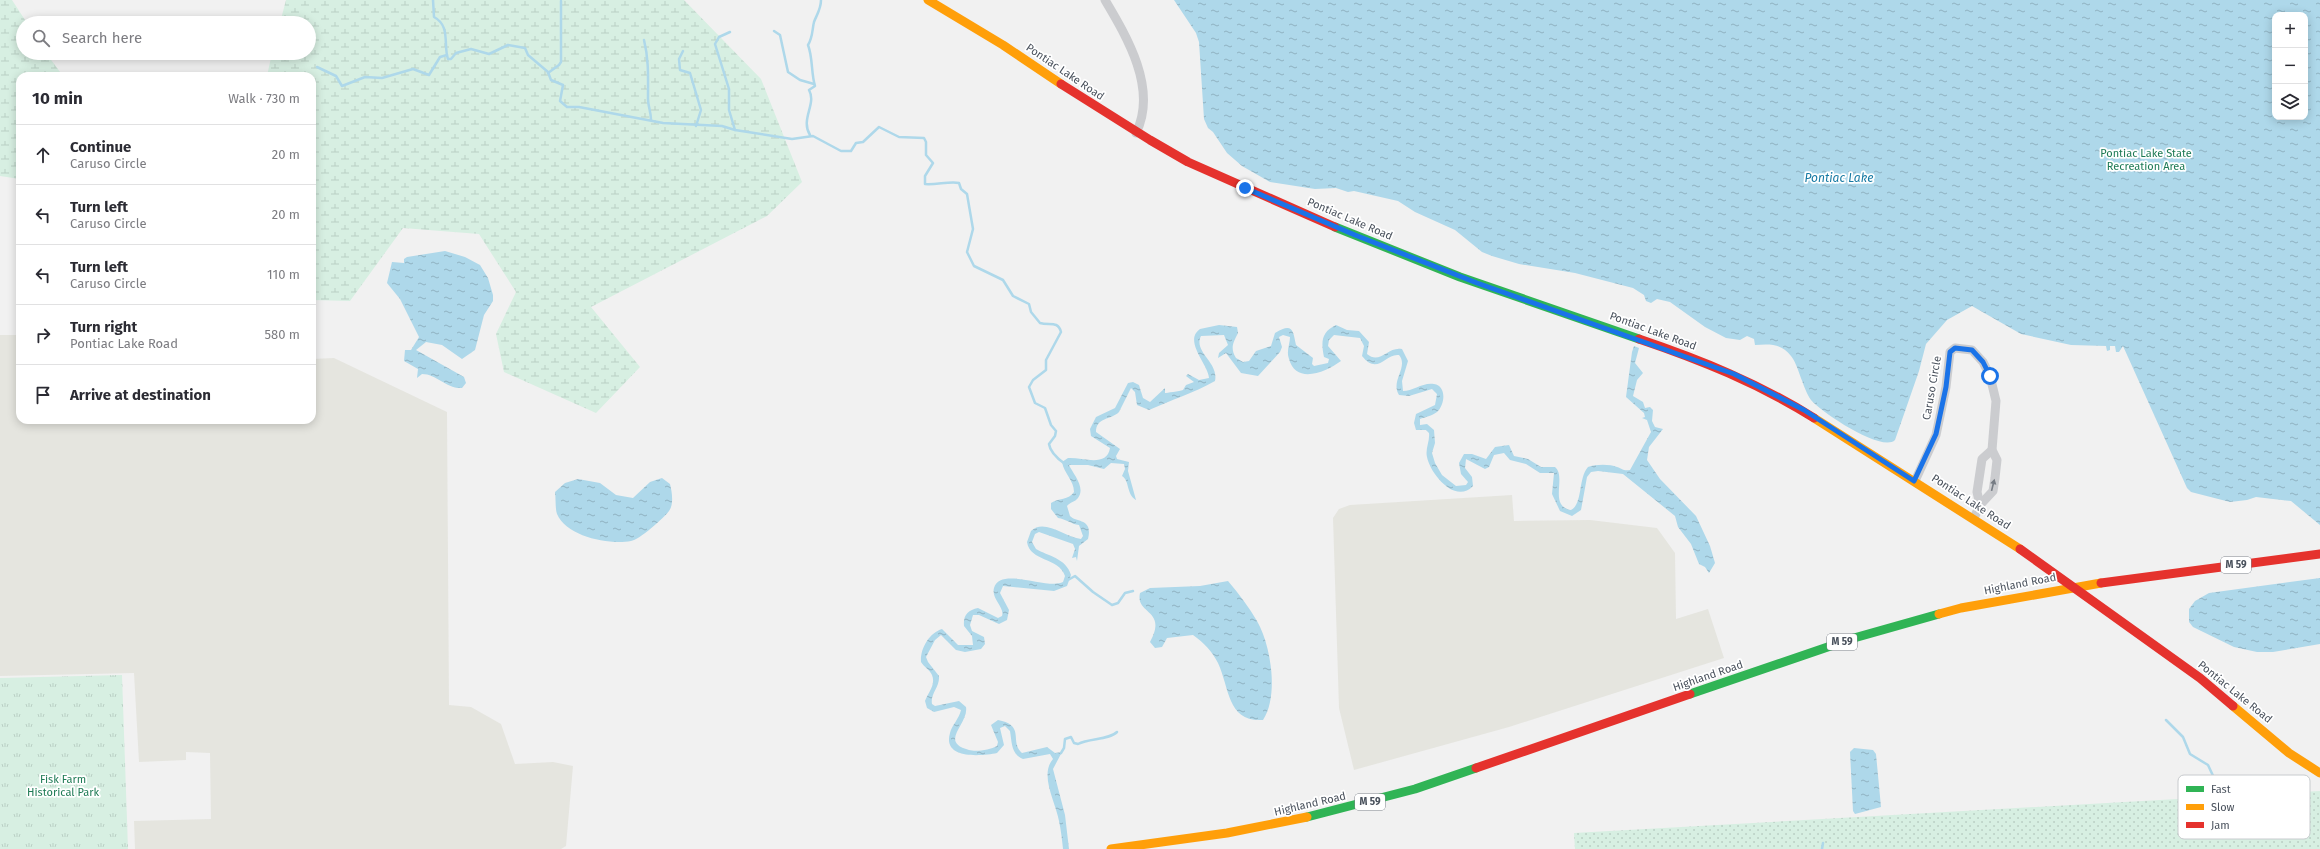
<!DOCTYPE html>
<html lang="en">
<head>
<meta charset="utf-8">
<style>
	body { margin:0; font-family:"Fira Sans",sans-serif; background:#f7f7f7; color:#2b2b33 }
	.controls { position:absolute; right:12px; top:12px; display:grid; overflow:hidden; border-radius:8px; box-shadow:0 2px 10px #0003 }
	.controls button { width:36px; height:36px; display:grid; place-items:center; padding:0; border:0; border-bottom:1px solid #e1e1e2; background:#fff; color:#2b2b33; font:20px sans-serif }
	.stop { position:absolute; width:12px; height:12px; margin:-9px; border:3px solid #1a73e8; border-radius:50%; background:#fff }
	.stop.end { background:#1a73e8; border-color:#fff; box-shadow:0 1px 4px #0008 }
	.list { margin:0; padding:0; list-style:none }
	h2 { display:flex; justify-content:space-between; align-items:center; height:52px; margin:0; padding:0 16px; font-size:17px }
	h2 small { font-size:13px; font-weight:400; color:#7c7c81 }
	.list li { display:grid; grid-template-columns:26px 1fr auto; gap:12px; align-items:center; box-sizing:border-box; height:60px; padding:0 16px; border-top:1px solid #e1e1e2 }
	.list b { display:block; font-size:15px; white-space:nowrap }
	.list p { margin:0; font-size:13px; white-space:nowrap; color:#7c7c81 }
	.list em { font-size:13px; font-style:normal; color:#7c7c81 }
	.icon { flex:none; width:22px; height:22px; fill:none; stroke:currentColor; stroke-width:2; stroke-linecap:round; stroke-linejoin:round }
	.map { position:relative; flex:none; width:2320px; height:849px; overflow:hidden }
	.search { position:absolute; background:#fff; box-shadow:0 2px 10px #0003; left:16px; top:16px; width:300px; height:44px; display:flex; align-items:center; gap:10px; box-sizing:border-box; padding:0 14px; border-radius:22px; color:#7c7c81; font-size:15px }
	.panel { position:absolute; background:#fff; box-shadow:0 2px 10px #0003; left:16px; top:72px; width:300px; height:352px; border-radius:12px }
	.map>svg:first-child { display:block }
	.commercial { fill:#e5e5df }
	.grass { fill:url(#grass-dots) }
	.wetland { fill:url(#wetland-marsh) }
	.park { fill:url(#park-tufts) }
	.water { fill:url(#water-ripples); fill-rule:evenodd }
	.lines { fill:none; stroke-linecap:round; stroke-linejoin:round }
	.stream { stroke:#aed8ea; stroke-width:2.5 }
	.street { stroke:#cbcccf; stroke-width:9 }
	.fast { stroke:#30b455; stroke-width:9 }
	.slow { stroke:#ff9f0a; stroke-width:9 }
	.jam { stroke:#e5322d; stroke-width:9 }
	.oneway { fill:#767c84 }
	.route { stroke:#1a73e8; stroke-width:5 }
	.labels { text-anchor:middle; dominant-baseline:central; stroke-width:3.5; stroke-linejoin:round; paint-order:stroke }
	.shield { fill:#fff; stroke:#80858d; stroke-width:1 }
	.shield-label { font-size:10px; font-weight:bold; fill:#49515c }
	.street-label { font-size:11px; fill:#49515c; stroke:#fff }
	.park-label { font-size:11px; fill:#1d7a54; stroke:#fff }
	.water-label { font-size:12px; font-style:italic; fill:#1579a3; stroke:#fff }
	.key { fill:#fff; stroke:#c8cbce; stroke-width:1 }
	.key-label { font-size:11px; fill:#49515c }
</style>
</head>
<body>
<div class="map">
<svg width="2320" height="849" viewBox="0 0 2320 849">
	<defs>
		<pattern id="grass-dots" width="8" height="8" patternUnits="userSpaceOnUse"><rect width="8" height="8" fill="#d7efe2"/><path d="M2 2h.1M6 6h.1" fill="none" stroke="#bacfc4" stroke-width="1.8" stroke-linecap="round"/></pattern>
		<pattern id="wetland-marsh" width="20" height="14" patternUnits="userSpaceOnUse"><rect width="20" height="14" fill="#d7efe2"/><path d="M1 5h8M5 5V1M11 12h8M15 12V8" fill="none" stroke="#bacfc4"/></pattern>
		<pattern id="park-tufts" width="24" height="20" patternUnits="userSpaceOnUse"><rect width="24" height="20" fill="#d7efe2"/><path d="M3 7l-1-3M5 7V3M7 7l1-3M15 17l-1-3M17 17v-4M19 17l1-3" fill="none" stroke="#bacfc4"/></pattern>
		<pattern id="water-ripples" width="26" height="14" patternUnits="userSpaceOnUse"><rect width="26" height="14" fill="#aed8ea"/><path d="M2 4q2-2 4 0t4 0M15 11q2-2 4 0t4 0" fill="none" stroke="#90b2c1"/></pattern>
	</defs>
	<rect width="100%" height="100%" fill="#f1f1f1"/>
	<g class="commercial">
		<polygon points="0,335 20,335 20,420 312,420 312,359 334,358 447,412 449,705 471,707 501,724 515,764 553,762 573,766 566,846 561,849 135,849 134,821 211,819 210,753 186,752 186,760 139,762 134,673 0,676"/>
		<polygon points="1512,495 1514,521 1590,520 1657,528 1675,553 1676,619 1708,609 1724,658 1509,727 1354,770 1339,708 1333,518 1339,509 1350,505"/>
	</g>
	<polygon class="grass" points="2320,791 2320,849 1575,849 1574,833"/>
	<g class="wetland">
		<polygon points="0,0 12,0 27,23 23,23 23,53 46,53 63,76 20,76 20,179 0,176"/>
		<polygon points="286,0 684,0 761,79 802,182 767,216 591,307 640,367 596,413 504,372 496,334 516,292 479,234 403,228 350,301 312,300 312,76 267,76 272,53 309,53 309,23 280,23"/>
	</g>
	<polygon class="park" points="122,675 128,849 0,849 0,678"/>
	<g class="water">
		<path d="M1174 0H2320V525L2291 501 2256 497 2247 500 2230 502 2191 492 2187 488 2123 346 2119 352H2116L2115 346H2110V350L2107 351 2106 346 2071 345 2021 334 1972 306 1947 320 1926 344 1919 371 1895 440C1882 453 1821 412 1811 400 1803 389 1798 364 1791 356 1781 343 1769 344 1755 345L1754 339 1747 336 1740 340 1726 338 1705 327 1670 302 1657 299 1651 303 1646 301 1644 295 1633 288 1575 273 1519 264 1492 256 1482 252 1455 230 1415 212 1398 201 1354 191 1348 192 1336 188 1315 189 1270 182 1242 166 1227 153 1213 132 1208 128 1204 119 1199 42 1196 33ZM2275 15H2305V117H2275Z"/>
		<path d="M445 251 465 257 480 265 488 278 493 295V301L484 315 475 350 462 359 442 345 426 342 416 350 464 377 466 383 462 388C446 389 437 374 422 374L417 378 418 369 404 361 405 350H411L419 337 400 299 387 283 392 262 404 263V259L407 257Z"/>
		<path d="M1219 325 1237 327 1238 333C1233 343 1230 348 1236 358L1243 362 1249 361 1256 351 1271 346 1275 333C1293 322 1293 331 1296 345L1313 358 1312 364 1314 366 1328 363 1329 359 1324 357C1321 342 1321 332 1336 325L1347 330 1359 331 1369 342 1367 354C1380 365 1388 346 1402 349L1408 361 1402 381 1403 391C1413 391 1423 382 1434 384 1447 386 1445 405 1437 412 1432 416 1425 417 1420 419V425L1427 424 1434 430 1435 443 1432 453 1435 463 1442 475 1456 486 1466 485 1468 482 1461 474 1459 463 1464 454H1472L1486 459 1495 447 1509 445 1514 456 1528 459 1541 467H1555C1567 477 1548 506 1571 510 1583 504 1578 478 1588 467 1596 464 1610 464 1617 467 1623 469 1623 471 1630 470L1651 432 1647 420 1642 418 1645 417 1644 413 1626 397 1632 352 1634 346 1639 348 1635 363 1643 373 1637 380 1633 396 1643 402 1645 408 1650 407 1653 410 1652 421 1655 427 1663 429 1649 447 1647 460 1660 479 1696 516 1710 546 1715 563 1709 573 1705 567 1699 564 1691 544 1678 527 1675 516 1623 474 1598 471 1591 472 1587 477 1581 510 1572 516 1560 511 1552 494 1554 473H1540L1526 464 1510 460 1504 453 1494 455 1489 467 1485 469 1466 459 1465 468 1472 477 1473 486C1455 505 1430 473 1427 457 1425 449 1430 441 1429 433L1426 430H1416L1414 423 1416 414 1435 405 1437 394 1432 389 1409 396 1399 395C1390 381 1409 367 1399 355 1385 353 1378 376 1362 356L1364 346 1360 338 1334 335 1329 340 1328 346 1341 361C1326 372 1296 385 1289 359 1286 351 1290 344 1290 337L1283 335 1279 337 1282 347 1280 352 1258 376 1241 373 1226 353 1218 358 1219 353 1228 345 1224 335 1201 336C1193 352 1219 362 1215 381 1194 393 1171 400 1149 410L1137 405 1135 392 1131 388 1119 412C1111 420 1096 417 1096 432L1120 449 1116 456 1117 459 1129 462 1128 471 1136 500C1126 494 1130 481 1122 476L1125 469 1124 464 1111 463 1104 469 1088 465H1069C1073 474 1086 487 1078 498 1075 502 1070 502 1067 506L1070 516C1077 523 1093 518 1088 539L1079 546 1077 561 1076 557 1072 558 1075 549 1073 544 1039 532 1035 534 1032 542 1036 549C1048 556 1066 558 1071 575L1067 586 1054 591 1003 586 1000 593 1009 610 1007 620 999 624 979 615H973L970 625 972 631 984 637 985 644 981 649 965 652 956 650 941 635 935 640 926 657 928 662 939 676C940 687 930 694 932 704L935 706 959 701 966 707C969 724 938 742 969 750 976 752 990 750 997 746L998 742 991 725 998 720C1026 725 1009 742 1022 753L1047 747 1055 753 1062 752 1053 769 1065 815 1069 849H1063C1062 840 1061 830 1059 821 1056 803 1039 775 1053 759L1050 754 1023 759C1011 754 1012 743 1010 731L1005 726 1000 728 1004 745 997 753C982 756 942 760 950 733 952 725 959 719 961 710L954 707 934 712 927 708 925 701C928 693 936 685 932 675 930 670 924 667 921 662 920 649 929 633 942 629L958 645H973L972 636 964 626C963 615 968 610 978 608L998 618 1002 616C1005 607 991 599 994 588 1000 566 1048 590 1063 582L1065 576C1059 557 1030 562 1027 542L1031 531C1044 518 1065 537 1081 539L1083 536 1079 525C1071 524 1066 519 1058 518L1051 509V503C1058 498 1069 500 1074 492 1074 480 1064 474 1062 462L1068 458C1082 457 1107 468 1110 448L1091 436 1090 429 1096 417 1115 408 1128 383 1133 382 1139 385 1143 398 1150 402 1165 388V393C1166 393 1180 391 1183 390L1186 385 1194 382 1186 376 1188 374 1199 380 1209 378C1208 364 1183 341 1200 329Z"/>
		<path d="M662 478 670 484C672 492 674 504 669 511 664 518 639 540 631 541 609 545 567 537 557 514 555 508 556 499 555 492L565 483 578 479 600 483 616 495 633 498 650 482Z"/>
		<polygon points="2320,578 2320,644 2273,652 2257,652 2234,647 2193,627 2189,622 2189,609 2195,601 2209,593"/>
		<path d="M1228 581C1239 594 1249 607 1257 621 1271 645 1279 696 1263 720 1227 722 1230 689 1218 663 1212 651 1204 643 1193 635L1167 638 1162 647 1155 648 1150 642C1168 609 1135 615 1140 593L1150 588 1200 586Z"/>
		<polygon points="1854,748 1873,750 1876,754 1881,807 1855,814 1853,811 1850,752"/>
	</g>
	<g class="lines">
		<g class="stream">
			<path d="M433 0 434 17C451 26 443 45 448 59H451L456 53 471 49 489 54 508 45 525 48 528 55 548 72 551 80 563 85 560 101 567 107H579L663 123 722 126 735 130 792 139 813 136 841 151H851L856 143 863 142 879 127 899 137 924 138 926 142V155L933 163 925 176V184C936 185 950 181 959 183L961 189 967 194 973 229 967 252 974 266 1003 280 1013 296 1029 304 1031 312 1040 323C1049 326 1058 320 1061 332L1046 360V370L1033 380 1029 387 1035 403 1045 408 1051 425 1056 431 1055 436 1049 444C1050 452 1058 459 1065 464"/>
			<polyline points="774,31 780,35 788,72 800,80 814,84"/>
			<polyline points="730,32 719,37 715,44 729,89 729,110 735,130"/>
			<path d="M644 40C649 60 648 78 648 99 648 106 651 112 651 120"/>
			<polyline points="683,51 679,59 680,70 690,73 701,110 696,126"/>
			<polyline points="317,67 336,76 342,86 365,77 382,78 413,69 429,75 440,57 447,55"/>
			<polyline points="548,73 559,65 561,62 561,1"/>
			<path d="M810 135C800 119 817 104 809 90L815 86C811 73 813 58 808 45 813 37 812 30 814 22 817 14 821 9 821 0"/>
			<polyline points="1068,580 1075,576 1093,592 1112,605 1118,603 1125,593 1133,591"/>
			<polyline points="2166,720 2183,737 2190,754 2208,765 2215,780 2246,825"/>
			<path d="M1061 753 1064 748 1065 739 1071 737 1074 743 1078 744C1089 738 1109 740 1117 732"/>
			<polyline points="1822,849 1823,843"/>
		</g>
		<g class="street">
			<path d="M1105 0C1127 37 1158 89 1136 133"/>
			<polyline points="1915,481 1936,435 1946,387 1950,352 1955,348 1972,350 1983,362 1990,376 1996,401 1992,450 1997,460 1995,478 1993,491 1980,505 1974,518"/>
			<polyline points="1980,505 1977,492 1982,459 1992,450"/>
		</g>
		<g class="fast">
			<polyline points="1335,227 1460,277 1639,339"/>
			<polyline points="1690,694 1854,638 1939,614"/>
			<polyline points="1307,817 1415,789 1476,768"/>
		</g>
		<g class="slow">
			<polyline points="928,0 1003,45 1061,84"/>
			<polyline points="1814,418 2020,549"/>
			<polyline points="1939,614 1961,608 2101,583"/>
			<polyline points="2233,706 2289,753 2320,773"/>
			<polyline points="1111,849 1227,833 1307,817"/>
		</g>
		<g class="jam">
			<polyline points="1061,84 1150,140 1188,162 1335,227"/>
			<path d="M1639 339C1701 360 1758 383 1814 418"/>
			<polyline points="2020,549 2200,678 2233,706"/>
			<polyline points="2101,583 2320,554"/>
			<polyline points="1476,768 1690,694"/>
		</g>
	</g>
	<defs><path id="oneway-solid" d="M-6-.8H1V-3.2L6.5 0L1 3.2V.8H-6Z"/></defs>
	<use class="oneway" href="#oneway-solid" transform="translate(1993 485) rotate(-76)"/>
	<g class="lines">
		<polyline class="route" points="1245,188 1355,235 1477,283 1734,374 1804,410 1914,481 1936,434 1946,387 1950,352 1955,348 1972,350 1983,362 1990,376"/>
	</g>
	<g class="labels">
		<g class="shield">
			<rect x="2221" y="557" width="30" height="16" rx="3"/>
			<rect x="1827" y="634" width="30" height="16" rx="3"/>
			<rect x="1355" y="794" width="30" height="16" rx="3"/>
		</g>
		<g class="shield-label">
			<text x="2236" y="565">M 59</text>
			<text x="1842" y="642">M 59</text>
			<text x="1370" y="802">M 59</text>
		</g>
		<g class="street-label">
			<text transform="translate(1065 72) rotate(34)">Pontiac Lake Road</text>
			<text transform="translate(1350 219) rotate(23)">Pontiac Lake Road</text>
			<text transform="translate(1653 331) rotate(20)">Pontiac Lake Road</text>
			<text transform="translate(1932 388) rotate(-80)">Caruso Circle</text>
			<text transform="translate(1971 502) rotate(33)">Pontiac Lake Road</text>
			<text transform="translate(2020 584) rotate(-11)">Highland Road</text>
			<text transform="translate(1708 676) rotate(-19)">Highland Road</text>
			<text transform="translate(2235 692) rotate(39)">Pontiac Lake Road</text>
			<text transform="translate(1310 804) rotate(-13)">Highland Road</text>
		</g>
		<g class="park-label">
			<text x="2146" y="153">Pontiac Lake State<tspan x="2146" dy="13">Recreation Area</tspan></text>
			<text x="63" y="779">Fisk Farm<tspan x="63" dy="13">Historical Park</tspan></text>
		</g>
		<g class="water-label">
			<text x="1839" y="178">Pontiac Lake</text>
		</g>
	</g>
	<rect x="2178" y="775" width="132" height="64" rx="6" class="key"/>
	<rect x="2186" y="786" width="18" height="6" fill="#30b455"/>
	<rect x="2186" y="804" width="18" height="6" fill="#ff9f0a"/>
	<rect x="2186" y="822" width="18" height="6" fill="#e5322d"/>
	<g class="key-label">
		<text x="2211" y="793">Fast</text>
		<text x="2211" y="811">Slow</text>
		<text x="2211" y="829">Jam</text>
	</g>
</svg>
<div class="controls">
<button>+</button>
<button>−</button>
<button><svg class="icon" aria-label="layers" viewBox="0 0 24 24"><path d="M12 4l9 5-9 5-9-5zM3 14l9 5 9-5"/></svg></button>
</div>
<div class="stop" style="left:1990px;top:376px"></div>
<div class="stop end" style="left:1245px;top:188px"></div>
<div class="search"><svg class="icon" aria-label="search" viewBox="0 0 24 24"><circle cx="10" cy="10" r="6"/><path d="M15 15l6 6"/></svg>Search here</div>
<section class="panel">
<h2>10 min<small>Walk · 730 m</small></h2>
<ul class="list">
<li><svg class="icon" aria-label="ahead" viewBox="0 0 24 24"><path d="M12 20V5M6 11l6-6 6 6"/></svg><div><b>Continue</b><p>Caruso Circle</p></div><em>20 m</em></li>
<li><svg class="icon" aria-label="left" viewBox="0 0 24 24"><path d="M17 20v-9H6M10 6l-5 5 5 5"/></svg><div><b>Turn left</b><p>Caruso Circle</p></div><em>20 m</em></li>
<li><svg class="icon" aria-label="left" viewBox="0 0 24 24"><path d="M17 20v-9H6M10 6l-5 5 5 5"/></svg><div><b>Turn left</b><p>Caruso Circle</p></div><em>110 m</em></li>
<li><svg class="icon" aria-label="right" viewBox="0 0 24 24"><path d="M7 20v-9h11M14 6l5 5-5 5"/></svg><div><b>Turn right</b><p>Pontiac Lake Road</p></div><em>580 m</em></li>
<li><svg class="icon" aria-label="arrive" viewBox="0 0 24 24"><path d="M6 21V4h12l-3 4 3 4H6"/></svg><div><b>Arrive at destination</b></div></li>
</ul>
</section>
</div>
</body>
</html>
